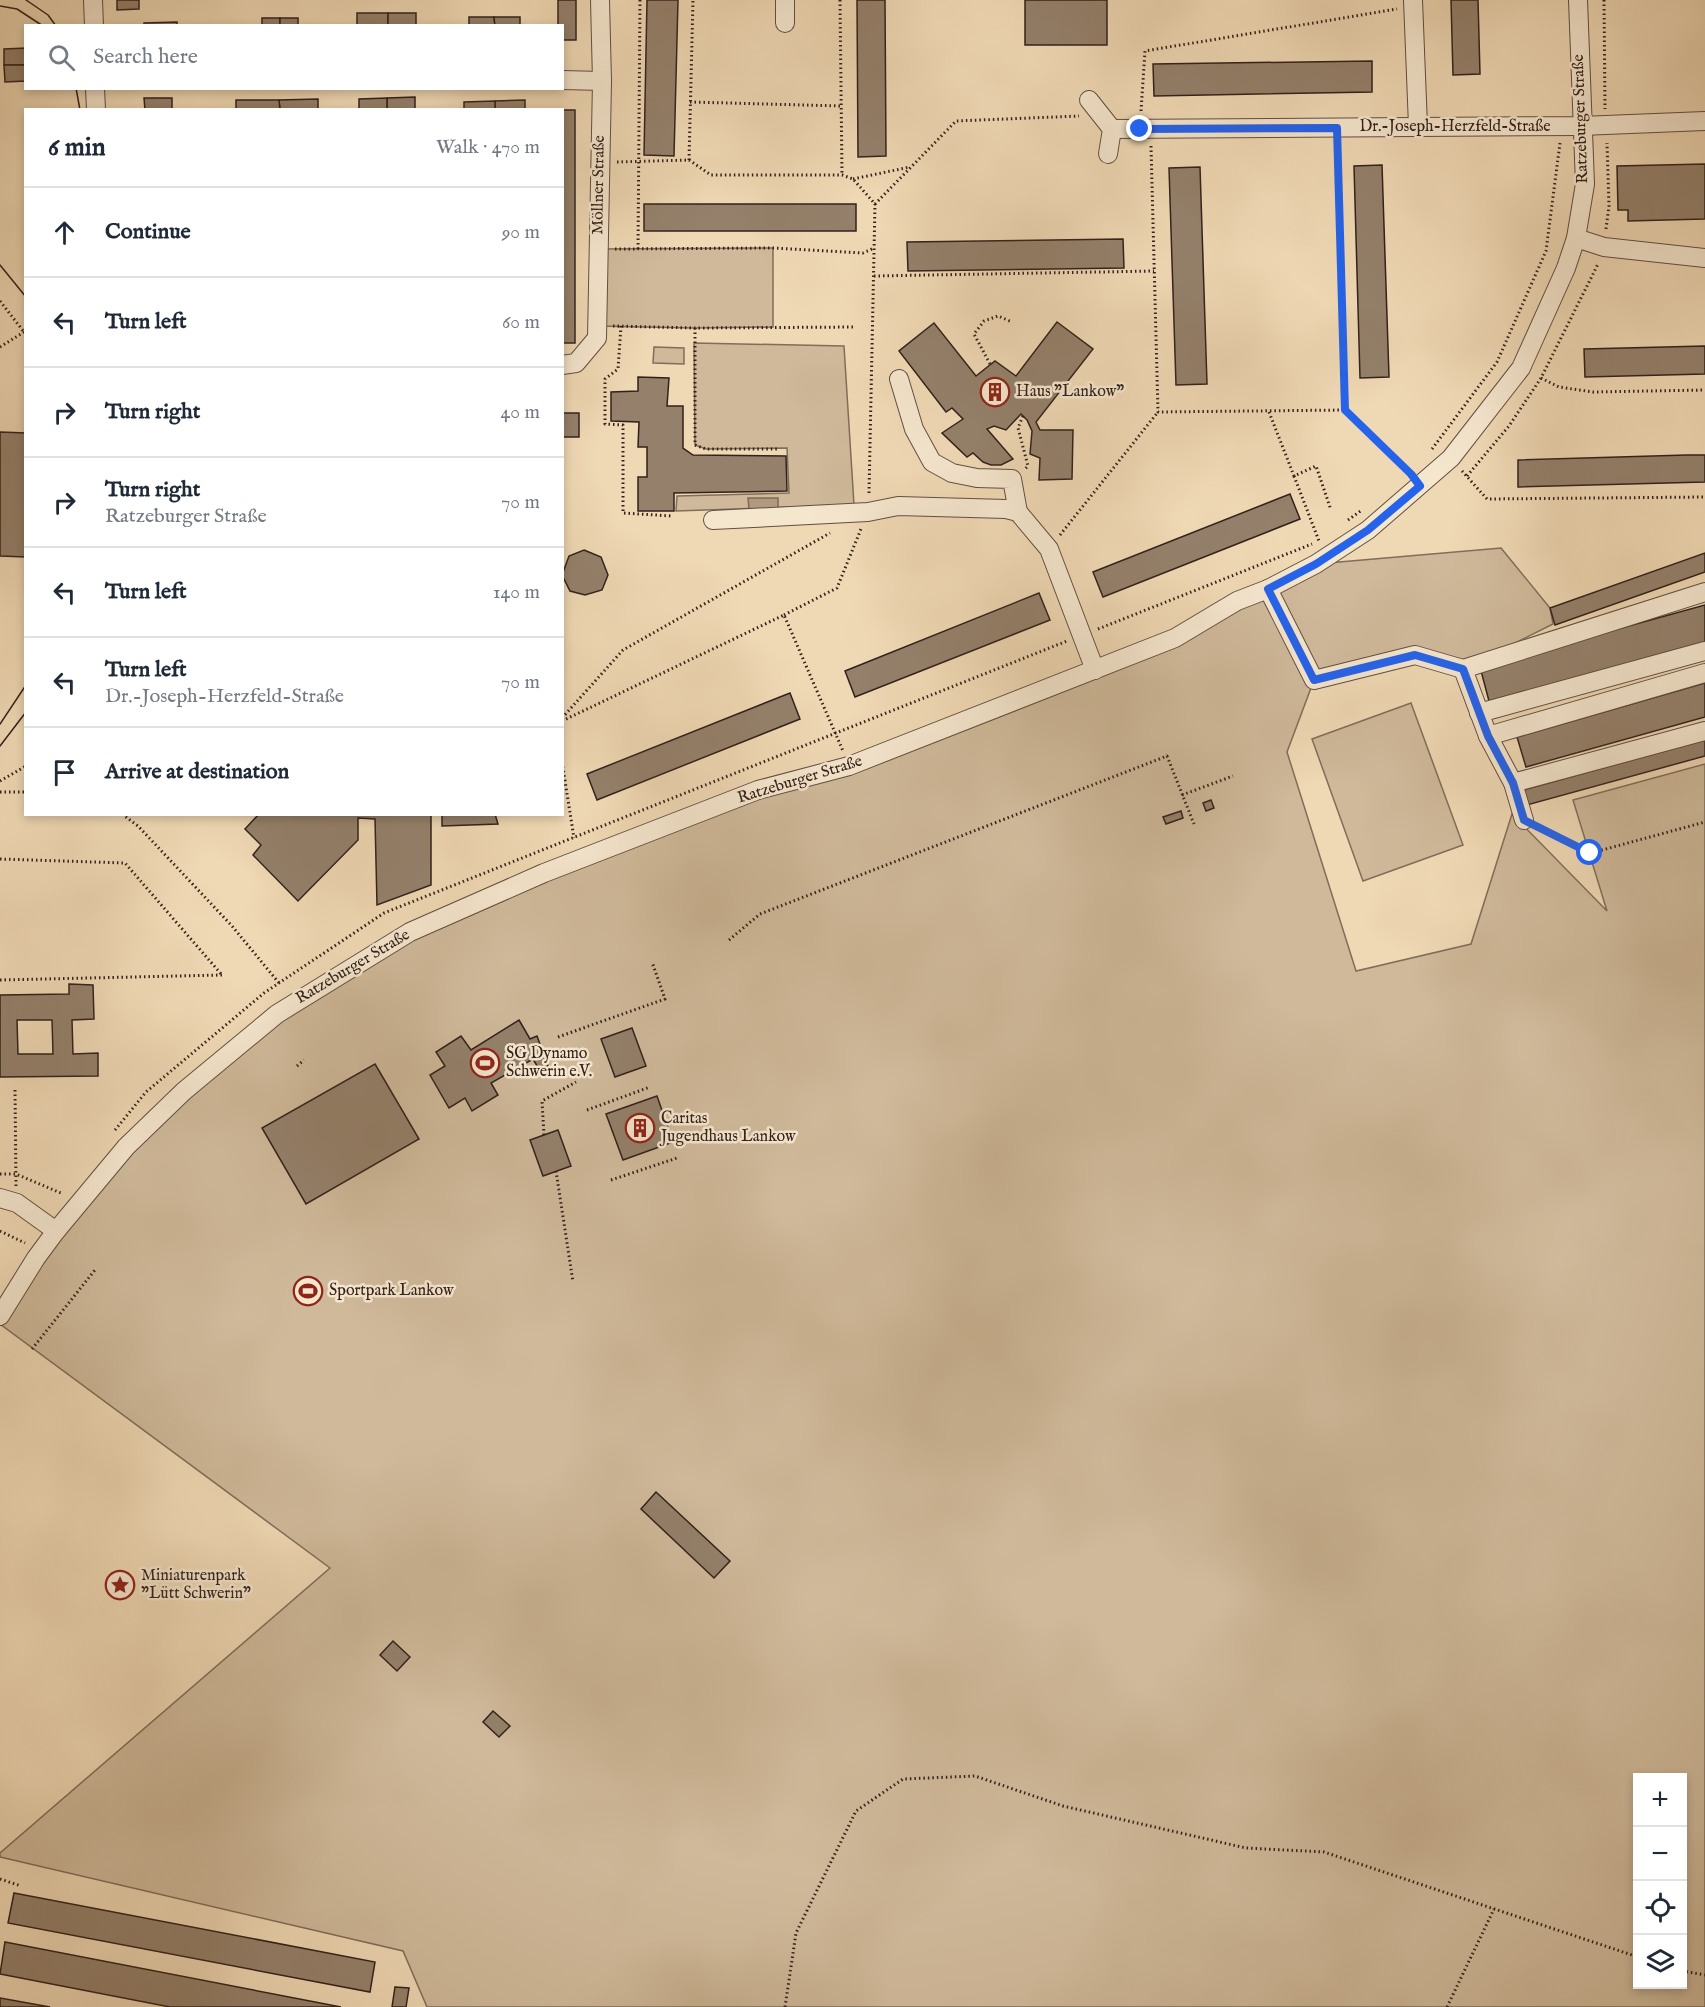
<!DOCTYPE html>
<html lang="en">
<head>
<meta charset="utf-8">
<style>
	body { margin:0; font-family:"IM FELL English",serif; background:#f6f6f7; color:#1f2937 }
	.controls { position:absolute; right:18px; bottom:18px; display:grid; overflow:hidden; border-radius:0px; box-shadow:0 3px 9px #0003 }
	.controls button { width:54px; height:54px; display:grid; place-items:center; padding:0; border:0; border-bottom:2px solid #e0e1e3; background:#fff; color:#1f2937; font:30px sans-serif }
	.stop { position:absolute; width:18px; height:18px; margin:-14px; border:4px solid #2563eb; border-radius:50%; background:#fff }
	.stop.end { background:#2563eb; border-color:#fff; box-shadow:0 2px 6px #0008 }
	.list { margin:0; padding:0; list-style:none }
	h2 { display:flex; justify-content:space-between; align-items:center; height:78px; margin:0; padding:0 24px; font-size:26px }
	h2 small { font-size:20px; font-weight:400; color:#747a83 }
	.list li { display:grid; grid-template-columns:39px 1fr auto; gap:18px; align-items:center; box-sizing:border-box; height:90px; padding:0 24px; border-top:2px solid #e0e1e3 }
	.list b { display:block; font-size:22px; white-space:nowrap }
	.list p { margin:0; font-size:20px; white-space:nowrap; color:#747a83 }
	.list em { font-size:20px; font-style:normal; color:#747a83 }
	.icon { flex:none; width:33px; height:33px; fill:none; stroke:currentColor; stroke-width:2; stroke-linecap:round; stroke-linejoin:round }
	.map { position:relative; flex:none; width:1705px; height:2007px; overflow:hidden }
	.search { position:absolute; background:#fff; box-shadow:0 3px 9px #0003; left:24px; top:24px; width:540px; height:66px; display:flex; align-items:center; gap:15px; box-sizing:border-box; padding:0 21px; border-radius:0px; color:#747a83; font-size:22px }
	.panel { position:absolute; background:#fff; box-shadow:0 3px 9px #0003; left:24px; top:108px; width:540px; height:708px; border-radius:0px }
	.map>svg:first-child { display:block }
	.green { fill:#cfb99a; stroke:#806d5a; stroke-width:1.5; fill-rule:evenodd }
	.water { fill:#af9a80; stroke:#7d6a58; stroke-width:1.5 }
	.building { fill:#94806b; stroke:#32211b; stroke-width:1.5; fill-rule:evenodd }
	.lines { fill:none; stroke-linecap:round; stroke-linejoin:round }
	.minor-casing { stroke:#614f41; stroke-width:20 }
	.path { stroke:#32211b; stroke-width:3; stroke-dasharray:1.5 3; stroke-linecap:butt }
	.minor { stroke:#f5e6ce; stroke-width:18 }
	.tram { stroke:#32211b; stroke-width:1.5 }
	.route { stroke:#2563eb; stroke-width:8 }
	.labels { text-anchor:middle; dominant-baseline:central; stroke-width:5; stroke-linejoin:round; paint-order:stroke }
	.street-label { font-size:16px; fill:#32211b; stroke:#f5e6ce }
	.poi-label { font-size:16px; fill:#32211b; stroke:#f5e6ce; text-anchor:start }
</style>
</head>
<body>
<div class="map">
<svg width="1705" height="2007" viewBox="0 0 1705 2007">
	<rect width="100%" height="100%" fill="#efd8b4"/>
	<filter id="stains"><feTurbulence type="fractalNoise" baseFrequency=".00333" numOctaves="4"/><feColorMatrix values="0 0 0 0 .2 0 0 0 0 .09 0 0 0 0 .02 0 0 0 .5 -.17"/></filter>
	<radialGradient id="worn" r=".72"><stop offset=".6" stop-color="#630" stop-opacity="0"/><stop offset="1" stop-color="#630" stop-opacity=".3"/></radialGradient>
	<g class="green">
		<polygon points="773,248 773,327 695,328 596,326 598,249"/>
		<polygon points="694,343 844,346 854,505 676,511 677,496 789,493 787,448 706,449 695,445"/>
		<polygon points="654,347 684,348 684,364 653,363"/>
		<path d="M1501 548 1550 608 1553 624 1463 669 1415 655 1314 680 1287 752 1356 971 1471 944 1512 814 1607 911 1573 800 1705 764V2007H427L403 1951 0 1857V1853L330 1568 0 1324 36 1258 126 1147 277 1014 410 932 1095 670 1316 564ZM1638 1778H1682V1984H1638Z"/>
		<polygon points="1411,703 1463,845 1363,881 1312,739"/>
	</g>
	<polygon class="water" points="748,498 778,498 778,509 749,509"/>
	<g class="building">
		<polygon points="117,0 139,0 139,9 117,10"/>
		<polygon points="558,0 576,0 576,40 562,40 562,26 558,26"/>
		<polygon points="647,0 678,0 674,156 644,155"/>
		<polygon points="857,0 885,0 886,156 858,157"/>
		<rect x="1025" y="0" width="82" height="45"/>
		<polygon points="1451,0 1478,0 1480,74 1453,75"/>
		<rect x="357" y="13" width="31" height="13"/>
		<rect x="388" y="13" width="28" height="13"/>
		<polygon points="469,17 494,17 495,26 469,26"/>
		<polygon points="494,17 520,17 520,26 495,26"/>
		<rect x="262" y="18" width="18" height="8"/>
		<rect x="280" y="18" width="18" height="8"/>
		<polygon points="177,22 177,26 144,26 144,23"/>
		<polygon points="26,48 26,65 4,65 4,49"/>
		<polygon points="1372,61 1372,92 1154,96 1153,64"/>
		<polygon points="4,65 26,65 26,81 5,82"/>
		<polygon points="415,97 415,110 387,110 387,98"/>
		<polygon points="144,98 172,98 172,110 145,110"/>
		<polygon points="387,98 387,110 359,110 359,99"/>
		<polygon points="318,99 318,110 280,110 279,100"/>
		<polygon points="236,100 279,100 280,110 236,110"/>
		<polygon points="525,100 525,110 495,110 495,101"/>
		<polygon points="495,101 495,110 464,110 464,102"/>
		<rect x="562" y="110" width="13" height="233"/>
		<polygon points="1705,164 1705,219 1628,221 1628,210 1618,210 1617,166"/>
		<polygon points="1382,165 1389,377 1360,378 1354,166"/>
		<polygon points="1200,167 1207,384 1176,385 1169,168"/>
		<rect x="644" y="204" width="212" height="27"/>
		<polygon points="1123,239 1124,268 908,271 907,242"/>
		<polygon points="1057,322 1093,349 1036,422 1040,430 1073,430 1072,479 1039,480 1040,458 1030,454 1032,431 1027,420 1021,414 1006,430 994,426 987,429 1013,459 1001,465 991,465 983,462 973,453 967,457 942,433 963,419 952,408 946,412 899,351 934,323 976,376 995,361 1016,376"/>
		<polygon points="1705,346 1705,374 1585,377 1584,349"/>
		<polygon points="638,377 669,378 667,406 683,406 683,448 693,455 786,456 787,491 674,493 674,511 638,511 638,477 647,477 647,447 638,447 639,422 611,421 611,392 638,391"/>
		<rect x="562" y="413" width="17" height="24"/>
		<polygon points="0,432 26,433 26,557 0,556"/>
		<polygon points="1687,455 1705,455 1705,482 1518,487 1518,460"/>
		<polygon points="1290,494 1300,519 1103,597 1093,572"/>
		<polygon points="584,550 601,557 608,575 602,590 585,595 570,591 562,575 569,556"/>
		<polygon points="1705,553 1705,572 1555,625 1550,608"/>
		<polygon points="1039,593 1050,620 855,697 845,671"/>
		<polygon points="1705,605 1705,642 1489,701 1480,667"/>
		<polygon points="1705,683 1705,717 1526,767 1517,737"/>
		<polygon points="790,693 800,719 597,800 587,774"/>
		<polygon points="1705,740 1705,756 1523,806 1519,791"/>
		<polygon points="1211,800 1214,808 1206,811 1203,803"/>
		<polygon points="1181,811 1183,818 1166,824 1163,817"/>
		<polygon points="259,814 431,814 431,885 377,905 375,819 358,818 358,840 298,901 253,855 261,845 245,829"/>
		<polygon points="442,814 495,814 498,824 442,826"/>
		<path d="M69 984 93 985 94 1019 72 1020 73 1054 98 1053V1076L0 1077V995L69 994ZM17 1020H52L53 1054H18Z"/>
		<polygon points="519,1020 530,1039 537,1036 548,1066 540,1071 533,1059 491,1083 498,1095 472,1111 465,1098 449,1108 430,1075 445,1066 436,1052 461,1036 471,1050"/>
		<polygon points="632,1028 646,1066 615,1077 601,1039"/>
		<polygon points="375,1064 419,1139 306,1204 262,1128"/>
		<polygon points="657,1096 673,1142 623,1160 606,1114"/>
		<polygon points="558,1130 571,1166 543,1176 530,1140"/>
		<polygon points="656,1492 730,1561 714,1578 641,1509"/>
		<polygon points="393,1641 410,1657 397,1671 380,1655"/>
		<polygon points="493,1711 510,1726 499,1737 483,1722"/>
		<polygon points="14,1893 375,1962 370,1992 8,1923"/>
		<polygon points="5,1942 341,2007 170,2007 0,1974"/>
		<polygon points="395,1987 409,1988 406,2007 392,2007"/>
		<polygon points="0,1998 50,2007 0,2007"/>
	</g>
	<g class="lines">
		<g class="minor-casing">
			<g id="minor">
				<polyline points="93,0 94,26"/>
				<polyline points="785,0 785,23"/>
				<polyline points="1413,0 1418,126"/>
				<polyline points="562,80 602,81"/>
				<polyline points="95,88 96,110"/>
				<polyline points="1089,100 1112,129 1108,154"/>
				<polyline points="1112,129 1581,126 1705,121"/>
				<polyline points="1576,238 1604,247 1705,258"/>
				<polyline points="562,365 576,363 597,338 602,81 600,0"/>
				<polyline points="899,379 914,429 932,462 952,473 977,478 1012,479 1018,512"/>
				<polyline points="713,520 868,512 898,506 1006,509 1018,512 1049,549 1095,670"/>
				<polyline points="1268,589 1314,680 1415,655 1463,669"/>
				<polyline points="1479,713 1705,651"/>
				<polyline points="1488,736 1705,673"/>
				<polyline points="1513,783 1705,731"/>
				<polyline points="1524,820 1513,783 1488,736 1463,669 1705,592"/>
				<polyline points="0,1198 17,1203 56,1231"/>
				<polyline points="0,1316 36,1258 56,1231 126,1147 184,1091 277,1014 410,932 544,873 758,790 849,766 1175,638 1237,601 1268,589 1316,564 1368,530 1451,458 1521,368 1566,268 1576,238 1585,184 1578,0"/>
			</g>
		</g>
		<g class="path">
			<polyline points="840,0 842,175"/>
			<polyline points="1604,0 1605,109"/>
			<polyline points="690,102 841,106"/>
			<polyline points="1141,111 1145,51 1397,9"/>
			<polyline points="1151,146 1158,412 1345,410 1337,144"/>
			<polyline points="689,160 693,0"/>
			<polyline points="617,162 689,160 711,175 842,175 853,179 875,204 956,121 1079,116"/>
			<polyline points="853,179 910,167"/>
			<polyline points="1606,229 1609,206 1607,143"/>
			<polyline points="615,249 773,248 863,253 874,248"/>
			<polyline points="638,249 640,0"/>
			<polyline points="874,276 1154,271"/>
			<polyline points="0,301 24,332 26,332"/>
			<polyline points="613,326 695,328 855,327"/>
			<polyline points="621,326 618,369 605,379 605,424 623,425 623,513 671,516"/>
			<polyline points="695,328 695,445 706,449 779,449"/>
			<polyline points="0,347 24,332"/>
			<polyline points="990,364 974,334 984,321 998,316 1012,322"/>
			<polyline points="1541,378 1559,387 1593,392 1705,390"/>
			<polyline points="1345,410 1408,471"/>
			<polyline points="1269,412 1294,476 1316,466 1331,510"/>
			<polyline points="1023,416 1018,428 1028,466 1025,469"/>
			<polyline points="1432,449 1497,362 1546,251 1560,143"/>
			<polyline points="1462,471 1487,499 1705,497"/>
			<polyline points="1294,476 1319,541"/>
			<polyline points="1467,476 1509,426 1541,378 1598,264"/>
			<polyline points="869,493 875,204"/>
			<polyline points="1348,520 1362,510"/>
			<polyline points="1060,535 1158,412"/>
			<polyline points="784,615 837,588 861,529"/>
			<polyline points="1098,629 1312,544"/>
			<polyline points="562,718 623,650 830,533"/>
			<polyline points="562,721 784,615 843,751"/>
			<polyline points="562,762 574,838"/>
			<polyline points="0,781 26,766"/>
			<polyline points="0,792 26,792"/>
			<polyline points="1182,795 1233,776"/>
			<polyline points="122,814 138,826 232,926 279,983"/>
			<polyline points="1540,828 1591,853 1705,822"/>
			<polyline points="0,859 125,863 222,975"/>
			<polyline points="729,940 760,914 1167,756 1194,824"/>
			<polyline points="0,980 222,975"/>
			<polyline points="558,1037 665,999 652,962"/>
			<polyline points="297,1066 304,1060"/>
			<polyline points="15,1090 16,1186"/>
			<polyline points="587,1110 650,1087"/>
			<polyline points="115,1130 146,1092 264,993 384,913 1067,641"/>
			<polyline points="544,1135 542,1101 576,1082"/>
			<polyline points="556,1171 573,1282"/>
			<polyline points="0,1174 16,1174 63,1194"/>
			<polyline points="611,1180 677,1158"/>
			<polyline points="0,1231 25,1243"/>
			<polyline points="32,1349 95,1270"/>
			<polyline points="0,1879 21,1886"/>
			<polyline points="1682,1971 1705,1975"/>
			<polyline points="785,2007 796,1933 856,1811 903,1779 975,1776 1063,1806 1246,1848 1324,1852 1638,1957"/>
			<polyline points="1447,2007 1494,1909"/>
		</g>
		<use href="#minor" class="minor"/>
		<g class="tram">
			<polyline points="26,0 48,15 56,26"/>
			<polyline points="0,6 17,9 43,26"/>
			<polyline points="76,88 80,110"/>
			<polyline points="0,265 26,297"/>
			<polyline points="0,724 26,685"/>
			<polyline points="0,746 26,712"/>
		</g>
	</g>
	<g class="lines">
		<polyline class="route" points="1140,129 1337,128 1345,410 1411,474 1420,486 1368,530 1316,564 1268,589 1314,680 1415,655 1463,669 1488,736 1513,783 1524,820 1590,853"/>
	</g>
	<defs>
		<g id="building-ring" transform="scale(1.5)"><circle r="9.5" fill="#f5e6ce" stroke="#8f2418" stroke-width="1.5"/><path d="M-4-6H4V6H1V3H-1V6H-4ZM-2.5-4.3h1.7v1.8h-1.7ZM.8-4.3h1.7v1.8H.8ZM-2.5-1h1.7V.8h-1.7ZM.8-1h1.7V.8H.8Z" fill="#8f2418"/></g>
		<g id="stadium-ring" transform="scale(1.5)"><circle r="9.5" fill="#f5e6ce" stroke="#8f2418" stroke-width="1.5"/><path d="M0-5a6.5 5 0 1 0 0 10a6.5 5 0 1 0 0-10ZM-3.5-1.8h7v3.6h-7Z" fill="#8f2418"/></g>
		<g id="sight-ring" transform="scale(1.5)"><circle r="9.5" fill="#f5e6ce" stroke="#8f2418" stroke-width="1.5"/><path d="M0-6L1.8-2.2L6-1.7L2.9 1.2L3.7 5.4L0 3.3L-3.7 5.4L-2.9 1.2L-6-1.7L-1.8-2.2Z" fill="#8f2418"/></g>
	</defs>
	<g fill-rule="evenodd">
		<use href="#building-ring" x="995" y="392"/>
		<use href="#stadium-ring" x="485" y="1063"/>
		<use href="#building-ring" x="640" y="1128"/>
		<use href="#stadium-ring" x="308" y="1291"/>
		<use href="#sight-ring" x="120" y="1585"/>
	</g>
	<g class="labels">
		<g class="street-label">
			<text transform="translate(1581 119) rotate(-92)">Ratzeburger Straße</text>
			<text x="1455" y="127">Dr.-Joseph-Herzfeld-Straße</text>
			<text transform="translate(599 185) rotate(-89)">Möllner Straße</text>
			<text transform="translate(800 780) rotate(-17)">Ratzeburger Straße</text>
			<text transform="translate(353 967) rotate(-31)">Ratzeburger Straße</text>
		</g>
		<g class="poi-label">
			<text x="1016" y="392">Haus "Lankow"</text>
			<text x="506" y="1054">SG Dynamo<tspan x="506" dy="18">Schwerin e.V.</tspan></text>
			<text x="661" y="1119">Caritas<tspan x="661" dy="18">Jugendhaus Lankow</tspan></text>
			<text x="329" y="1291">Sportpark Lankow</text>
			<text x="141" y="1576">Miniaturenpark<tspan x="141" dy="18">"Lütt Schwerin"</tspan></text>
		</g>
	</g>
	<rect width="100%" height="100%" filter="url(#stains)"/>
	<rect width="100%" height="100%" fill="url(#worn)"/>
</svg>
<div class="controls">
<button>+</button>
<button>−</button>
<button><svg class="icon" aria-label="locate" viewBox="0 0 24 24"><circle cx="12" cy="12" r="6"/><path d="M12 2v4M12 18v4M2 12h4M18 12h4"/></svg></button>
<button><svg class="icon" aria-label="layers" viewBox="0 0 24 24"><path d="M12 4l9 5-9 5-9-5zM3 14l9 5 9-5"/></svg></button>
</div>
<div class="stop" style="left:1590px;top:853px"></div>
<div class="stop end" style="left:1140px;top:129px"></div>
<div class="search"><svg class="icon" aria-label="search" viewBox="0 0 24 24"><circle cx="10" cy="10" r="6"/><path d="M15 15l6 6"/></svg>Search here</div>
<section class="panel">
<h2>6 min<small>Walk · 470 m</small></h2>
<ul class="list">
<li><svg class="icon" aria-label="ahead" viewBox="0 0 24 24"><path d="M12 20V5M6 11l6-6 6 6"/></svg><div><b>Continue</b></div><em>90 m</em></li>
<li><svg class="icon" aria-label="left" viewBox="0 0 24 24"><path d="M17 20v-9H6M10 6l-5 5 5 5"/></svg><div><b>Turn left</b></div><em>60 m</em></li>
<li><svg class="icon" aria-label="right" viewBox="0 0 24 24"><path d="M7 20v-9h11M14 6l5 5-5 5"/></svg><div><b>Turn right</b></div><em>40 m</em></li>
<li><svg class="icon" aria-label="right" viewBox="0 0 24 24"><path d="M7 20v-9h11M14 6l5 5-5 5"/></svg><div><b>Turn right</b><p>Ratzeburger Straße</p></div><em>70 m</em></li>
<li><svg class="icon" aria-label="left" viewBox="0 0 24 24"><path d="M17 20v-9H6M10 6l-5 5 5 5"/></svg><div><b>Turn left</b></div><em>140 m</em></li>
<li><svg class="icon" aria-label="left" viewBox="0 0 24 24"><path d="M17 20v-9H6M10 6l-5 5 5 5"/></svg><div><b>Turn left</b><p>Dr.-Joseph-Herzfeld-Straße</p></div><em>70 m</em></li>
<li><svg class="icon" aria-label="arrive" viewBox="0 0 24 24"><path d="M6 21V4h12l-3 4 3 4H6"/></svg><div><b>Arrive at destination</b></div></li>
</ul>
</section>
</div>
</body>
</html>
